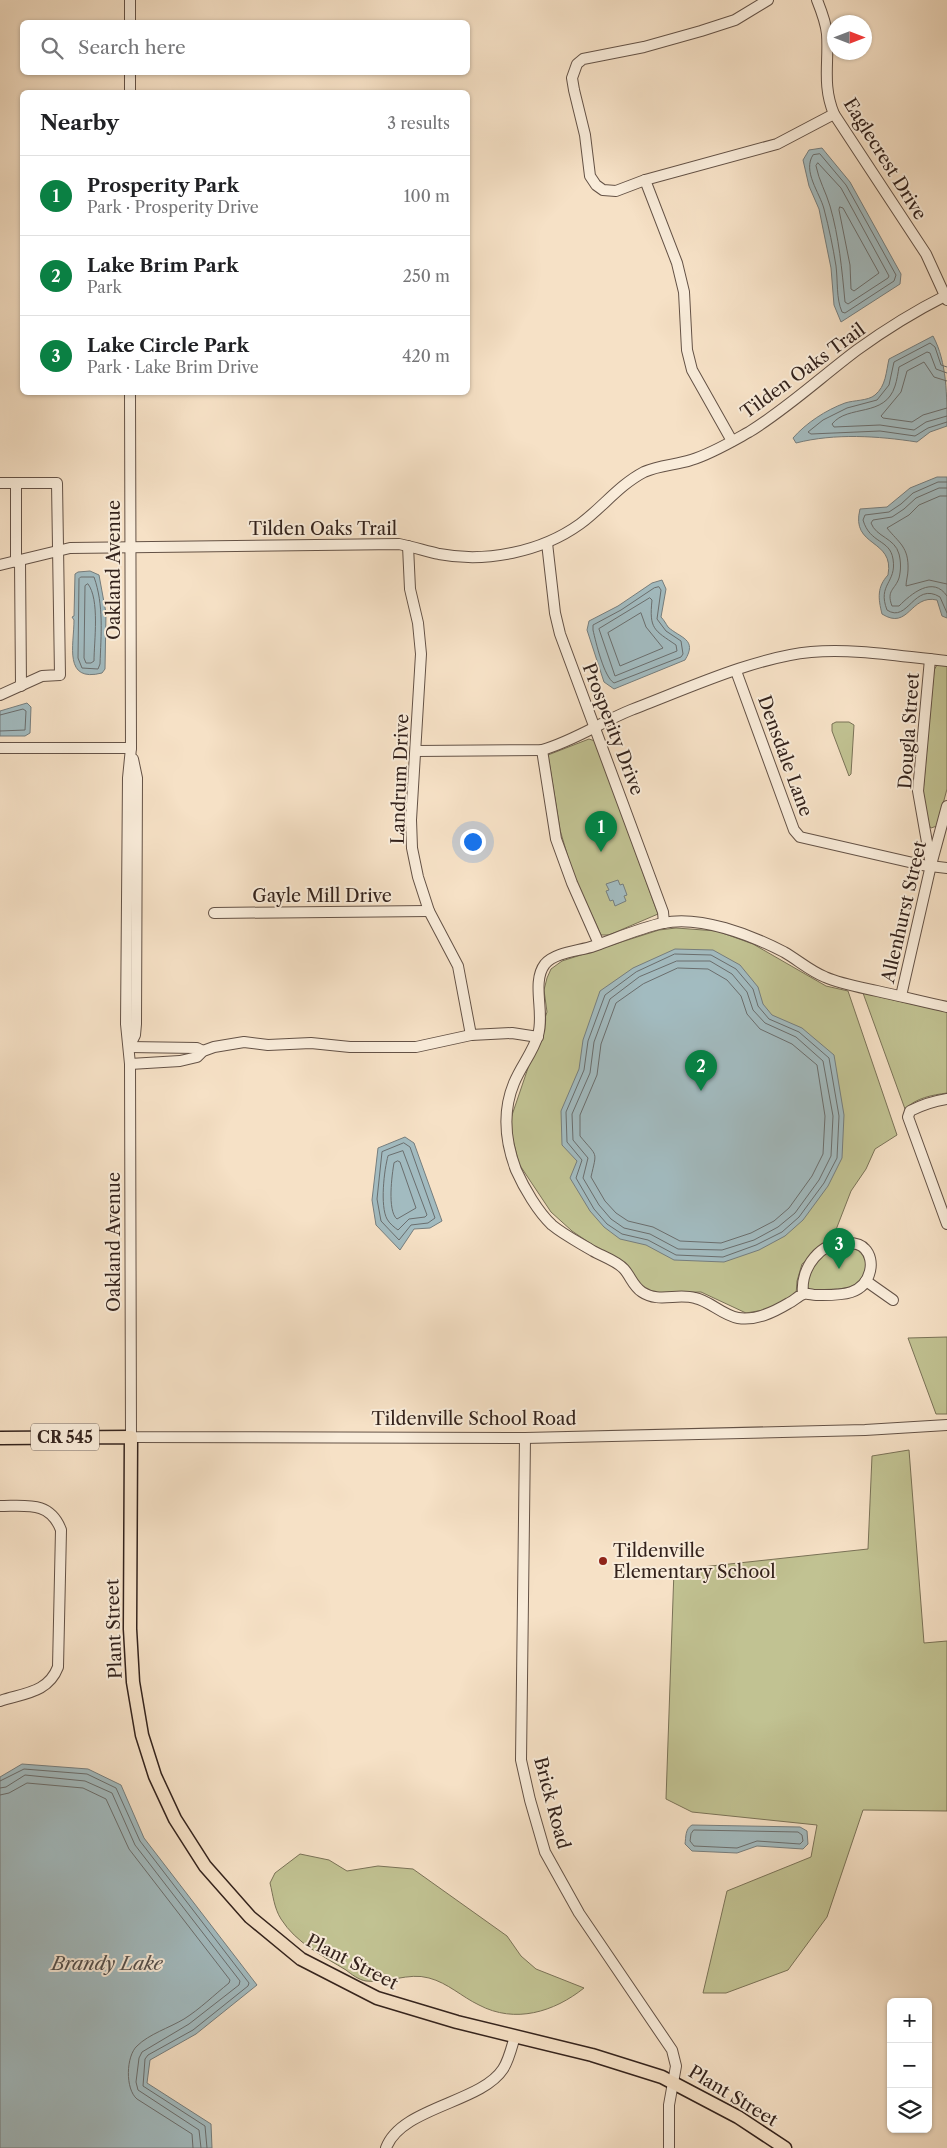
<!DOCTYPE html>
<html lang="en">
<head>
<meta charset="utf-8">
<style>
	body { margin:0; font-family:"Libre Caslon Text",serif; background:#f6f6f6; color:#202124 }
	.controls { position:absolute; right:15px; bottom:15px; display:grid; overflow:hidden; border-radius:8px; box-shadow:0 1px 4px #0004 }
	.controls button { width:45px; height:45px; display:grid; place-items:center; padding:0; border:0; border-bottom:1px solid #e0e0e0; background:#fff; color:#202124; font:25px sans-serif }
	.compass { position:absolute; left:827px; top:15px; width:45px; height:45px; border-radius:50%; background:#fff; box-shadow:0 1px 4px #0004; rotate:90deg }
	.you { position:absolute; left:472px; top:841px; width:18px; height:18px; margin:-12px; border:4px solid #fff; border-radius:50%; background:#1a73e8; box-shadow:0 0 0 8px #1a73e833 }
	.badge { display:grid; place-items:center; width:32px; height:32px; border-radius:50%; background:#0b8043; color:#fff; font-size:16px; font-weight:700 }
	.pin { position:absolute; translate:-50% -41px; filter:drop-shadow(0 1px 2px #0008) }
	.pin::after { content:''; position:absolute; top:26px; width:18px; height:15px; background:inherit; clip-path:polygon(0 0,100% 0,50% 100%) }
	.list { margin:0; padding:0; list-style:none }
	h2 { display:flex; justify-content:space-between; align-items:center; height:65px; margin:0; padding:0 20px; font-size:21px }
	h2 small { font-size:16px; font-weight:400; color:#757577 }
	.list li { display:grid; grid-template-columns:32px 1fr auto; gap:15px; align-items:center; box-sizing:border-box; height:80px; padding:0 20px; border-top:1px solid #e0e0e0 }
	.list b { display:block; font-size:19px; white-space:nowrap }
	.list p { margin:0; font-size:16px; white-space:nowrap; color:#757577 }
	.list em { font-size:16px; font-style:normal; color:#757577 }
	.icon { flex:none; width:28px; height:28px; fill:none; stroke:currentColor; stroke-width:2; stroke-linecap:round; stroke-linejoin:round }
	.map { position:relative; flex:none; width:947px; height:2148px; overflow:hidden }
	.search { position:absolute; background:#fff; box-shadow:0 1px 4px #0004; left:20px; top:20px; width:450px; height:55px; display:flex; align-items:center; gap:12px; box-sizing:border-box; padding:0 18px; border-radius:8px; color:#757577; font-size:19px }
	.panel { position:absolute; background:#fff; box-shadow:0 1px 4px #0004; left:20px; top:90px; width:450px; height:305px; border-radius:8px }
	.map>svg:first-child { display:block }
	.green { fill:#c1c292; stroke:#7a7257 }
	.water { fill:#a2bbc0; stroke:#767e7e }
	.lines { fill:none; stroke-linecap:round; stroke-linejoin:round }
	.shore { stroke:#6a6e6e; stroke-width:1 }
	.minor-casing { stroke:#645246; stroke-width:12 }
	.major-casing { stroke:#33221c; stroke-width:15 }
	.minor { stroke:#f9ecda; stroke-width:10 }
	.major { stroke:#f6e1c6; stroke-width:12 }
	.poi-dot { fill:#8f2418; stroke:#f9ecda; stroke-width:2 }
	.labels { text-anchor:middle; dominant-baseline:central; stroke-width:4; stroke-linejoin:round; paint-order:stroke }
	.shield { fill:#f9ecda; stroke:#6e5f55; stroke-width:1 }
	.shield-label { font-size:16px; font-weight:bold; fill:#33221c }
	.street-label { font-size:18px; fill:#33221c; stroke:#f9ecda }
	.poi-label { font-size:18px; fill:#33221c; stroke:#f9ecda; text-anchor:start }
	.water-label { font-size:19px; font-style:italic; fill:#54504d; stroke:#f9ecda }
</style>
</head>
<body>
<div class="map">
<svg width="947" height="2148" viewBox="0 0 947 2148">
	<rect width="100%" height="100%" fill="#f6e1c6"/>
	<filter id="stains"><feTurbulence type="fractalNoise" baseFrequency=".004" numOctaves="4"/><feColorMatrix values="0 0 0 0 .2 0 0 0 0 .09 0 0 0 0 .02 0 0 0 .5 -.17"/></filter>
	<radialGradient id="worn" r=".72"><stop offset=".6" stop-color="#630" stop-opacity="0"/><stop offset="1" stop-color="#630" stop-opacity=".3"/></radialGradient>
	<g class="green">
		<polygon points="937,665 947,666 947,789 937,826 931,828 928,824 923,792 934,670"/>
		<polygon points="836,722 849,722 854,725 851,774 849,776 832,731 832,724"/>
		<polygon points="589,739 595,741 658,914 609,935 601,935 573,874 560,830 548,755"/>
		<polygon points="676,928 717,931 753,944 826,986 848,991 897,1135 875,1149 866,1169 851,1191 832,1240 802,1264 797,1281 796,1295 775,1308 746,1313 701,1292 655,1293 635,1284 624,1266 572,1231 551,1212 519,1164 509,1124 547,1012 544,990 547,978 551,969 562,961 659,930"/>
		<path d="M863 993 947 1012V1093C932 1095 916 1098 905 1109Z"/>
		<path d="M839 1247C855 1247 862 1249 867 1265 859 1297 836 1286 811 1291L806 1285C814 1264 817 1255 839 1247Z"/>
		<polygon points="947,1337 947,1414 936,1414 908,1338"/>
		<polygon points="909,1450 924,1643 947,1641 947,1811 863,1810 827,1917 788,1970 726,1993 703,1993 727,1891 811,1857 817,1825 692,1812 666,1799 674,1570 868,1549 872,1456"/>
		<path d="M300 1854 329 1860 347 1871 378 1866 413 1869 507 1936 521 1956 536 1969 584 1988C554 2012 515 2024 479 2005 462 1997 448 1983 429 1978 408 1972 387 1984 366 1981 359 1980 351 1974 346 1970 323 1956 296 1943 281 1919 274 1908 273 1895 270 1883L275 1873Z"/>
	</g>
	<g class="water">
		<polygon points="822,148 850,182 901,274 900,284 841,322 834,305 831,268 819,209 809,186 803,160 809,150"/>
		<path d="M933 336C947 362 947 396 947 426L930 432 917 442C878 436 835 433 796 443L793 438C806 423 826 410 845 403 854 400 868 401 875 395 886 386 886 372 889 359Z"/>
		<path d="M937 477H947V618L942 616 937 600C910 594 909 631 882 614 878 598 877 587 888 575 895 538 850 548 860 509L887 507 910 488Z"/>
		<path d="M90 571 99 575 106 613 105 669 102 673C63 683 74 645 74 620L72 617 74 616 75 574 78 572Z"/>
		<path d="M662 580 666 589 661 617C664 620 666 624 668 627 680 638 698 639 685 660L614 689 604 682 587 630 589 621 618 606 652 583Z"/>
		<polygon points="27,703 31,707 30,733 25,736 0,736 0,711"/>
		<polygon points="618,880 620,885 623,884 627,895 624,896 626,901 615,906 613,900 610,901 606,891 609,890 606,884"/>
		<polygon points="675,949 713,950 740,965 758,987 763,1004 772,1015 802,1028 834,1055 844,1115 842,1158 828,1186 803,1220 785,1236 759,1250 724,1262 674,1260 646,1245 620,1239 604,1227 590,1211 570,1178 577,1161 562,1145 561,1111 579,1069 583,1040 600,991 633,968"/>
		<polygon points="405,1137 414,1143 442,1221 430,1228 414,1229 400,1250 376,1225 372,1200 378,1148"/>
		<polygon points="22,1764 88,1769 121,1785 144,1838 257,1985 196,2034 150,2060 147,2083 211,2124 212,2148 0,2148 0,1777"/>
		<path d="M692 1825 800 1827 807 1831 808 1844 803 1849 757 1846 737 1853 692 1851 685 1844C686 1837 685 1829 692 1825Z"/>
	</g>
	<g class="lines">
		<g class="shore">
			<path d="M820 154 846 185 896 275 894 281 845 313 842 312C836 298 838 282 836 266 833 247 829 228 824 209 820 193 802 171 813 155Z"/>
			<path d="M818 163 841 188 889 276 888 278 848 304 845 302C842 270 839 237 830 206 826 192 819 181 816 166Z"/>
			<polygon points="840,207 843,208 879,273 854,291 851,289 850,265 839,210"/>
			<polyline points="947,367 941,365 935,347 930,343 894,362 889,385 877,400 847,408 823,420 808,432 811,434 880,431 915,436 928,428 947,422"/>
			<path d="M947 373 936 369 930 353 927 352 899 367C898 373 897 380 895 386 885 418 848 404 832 424L834 427 880 425 914 430 926 422 947 416"/>
			<polyline points="947,381 934,377 924,362 907,371 901,392 881,416 883,418 912,422 923,415 947,408"/>
			<path d="M947 482H938L913 493 901 504 889 512 865 515 863 520C870 544 890 539 893 559 897 583 877 584 887 610 908 624 914 581 940 597L947 613"/>
			<path d="M947 488H939L916 498 904 509 892 517 873 520 871 523C876 537 895 538 899 554 901 562 901 570 899 578 895 590 886 590 892 606H899C911 594 933 575 947 596"/>
			<path d="M947 496H940L919 505 909 515 887 528C899 543 909 547 908 570 908 575 906 581 906 586L929 580 947 584"/>
			<path d="M81 577H94C104 605 101 635 100 664L98 669 82 668 78 658 79 579Z"/>
			<path d="M88 584C100 599 94 642 94 661L91 663H86L84 658 85 586Z"/>
			<path d="M659 587 661 590 657 619 666 631 681 641 683 654 681 657 614 683C604 677 596 643 593 630V625L621 610 654 588Z"/>
			<path d="M650 598 652 600C649 629 654 630 676 645L677 651 615 676 599 629Z"/>
			<polygon points="641,613 646,627 663,648 620,666 608,633"/>
			<polyline points="0,715 23,709 26,711 25,730 0,731"/>
			<polygon points="675,954 711,955 736,969 753,989 758,1006 769,1019 799,1032 829,1058 839,1116 837,1158 824,1183 799,1217 782,1232 756,1245 723,1257 676,1255 648,1240 622,1234 607,1224 594,1209 576,1178 582,1160 567,1142 566,1112 584,1070 588,1041 605,995 636,972"/>
			<polygon points="677,961 710,961 732,974 747,992 753,1010 765,1023 796,1037 823,1061 833,1116 831,1156 819,1180 795,1213 778,1227 754,1240 722,1250 678,1249 650,1234 624,1228 611,1219 599,1205 583,1178 588,1158 573,1140 572,1114 590,1073 594,1042 610,999 639,977"/>
			<path d="M678 968 708 969 727 980 741 996 747 1014 760 1029 792 1044 817 1065 825 1116 823 1154 812 1176 789 1208 774 1221 751 1233 721 1243 680 1241 653 1227 628 1221 616 1213 605 1201 591 1177C597 1150 598 1158 580 1136V1115L597 1075 601 1044 616 1003 643 984Z"/>
			<polygon points="404,1143 410,1147 435,1218 428,1223 411,1225 399,1240 381,1221 377,1199 382,1152"/>
			<path d="M403 1151 427 1215 425 1217 409 1219 398 1230C395 1228 389 1223 387 1219 380 1206 384 1170 388 1156Z"/>
			<path d="M398 1161 400 1162 416 1208 397 1219C387 1211 392 1174 394 1163Z"/>
			<polyline points="0,1781 24,1769 87,1774 116,1788 140,1841 249,1983 248,1986 193,2030 148,2055 145,2059 143,2086 205,2126 207,2148"/>
			<polyline points="0,1788 6,1787 25,1775 85,1781 112,1793 135,1845 240,1981 239,1985 189,2024 142,2052 139,2058 136,2082 138,2090 199,2130 201,2148"/>
			<path d="M0 1795 9 1793 27 1783 83 1788 106 1799 129 1849 230 1980 229 1983C214 1995 200 2009 184 2019 169 2028 149 2034 137 2046 126 2056 125 2089 137 2099L192 2134 193 2148"/>
			<polygon points="694,1830 798,1832 802,1835 803,1841 800,1844 757,1841 737,1848 694,1846 690,1841 691,1834"/>
		</g>
		<g class="minor-casing">
			<g id="minor">
				<polyline points="130,0 130,22"/>
				<polyline points="768,0 735,20 701,31 644,47 583,59 577,64 572,78 574,90 585,135 590,176 596,185 603,190 616,191 645,180 777,144 834,114"/>
				<path d="M817 0C821 10 826 23 827 34 829 63 822 85 834 114L926 254 947 300"/>
				<polyline points="130,72 130,92"/>
				<polyline points="645,180 677,263 684,292 687,350 692,370 732,441"/>
				<polyline points="130,392 131,748 128,778 126,1024 130,1064 131,1437 525,1438 865,1430 947,1425"/>
				<polyline points="0,483 57,483 60,675 42,676 0,695"/>
				<polyline points="16,483 16,562"/>
				<polyline points="547,543 555,613 560,634 663,912 664,923"/>
				<polyline points="408,546 410,589 418,623 421,654 411,820 412,848 418,877 429,911 458,966 471,1035"/>
				<polyline points="20,561 21,686"/>
				<path d="M0 565 70 548 399 544C413 547 426 551 439 554 486 563 541 552 580 524 602 508 619 485 644 472 659 465 676 465 691 460 711 454 731 442 749 432 788 408 821 377 857 350 886 329 915 311 947 295"/>
				<polyline points="930,659 918,791 931,865"/>
				<polyline points="736,671 794,830 800,837 922,865 947,868"/>
				<polyline points="0,748 131,748"/>
				<polyline points="542,750 556,839 572,883 599,944"/>
				<path d="M416 751 542 750C574 741 601 722 631 710 684 690 755 657 811 652 856 648 903 657 947 661"/>
				<polyline points="214,913 429,911"/>
				<polyline points="901,996 931,865 947,806"/>
				<polyline points="129,1047 135,1035 136,1024 137,778 133,759"/>
				<polyline points="129,1047 197,1048 203,1051"/>
				<polyline points="130,1064 180,1061 197,1057 203,1051 214,1047 244,1042 268,1045 311,1043 350,1047 416,1047 471,1035 512,1033 538,1037"/>
				<path d="M947 1099C934 1101 922 1105 910 1111L908 1117 947 1224"/>
				<polyline points="866,1281 893,1300"/>
				<path d="M803 1294C800 1268 821 1240 848 1243 854 1243 861 1244 865 1249 870 1254 872 1263 870 1271 864 1297 838 1295 816 1295 812 1295 808 1293 804 1294 799 1295 794 1301 789 1303 774 1312 756 1321 738 1318 722 1315 710 1301 695 1298 677 1293 658 1303 642 1292 633 1286 631 1277 624 1269 617 1261 602 1256 593 1251 580 1243 564 1235 552 1225 538 1212 524 1188 516 1170 505 1141 502 1112 514 1083 521 1066 533 1052 538 1035 545 1013 531 982 545 964 555 952 580 951 594 946 617 938 640 928 663 923 700 915 751 935 784 952 798 960 810 971 825 977 841 984 859 987 877 991 900 996 924 1002 947 1007"/>
				<polyline points="525,1438 521,1760 530,1800 545,1852 579,1913 672,2050 676,2066 669,2105 669,2148"/>
				<path d="M0 1506C27 1506 50 1501 61 1530L58 1667C48 1693 24 1693 0 1701"/>
				<path d="M386 2148C401 2107 481 2103 503 2069 509 2060 512 2046 515 2036"/>
			</g>
		</g>
		<g class="major-casing">
			<polyline id="major" points="0,1438 131,1437 130,1629 133,1682 142,1735 155,1776 175,1819 205,1866 250,1917 301,1959 377,1998 457,2022 592,2055 662,2077 738,2117 785,2148"/>
		</g>
		<use href="#minor" class="minor"/>
		<use href="#major" class="major"/>
	</g>
	<circle class="poi-dot" cx="603" cy="1561" r="5"/>
	<g class="labels">
		<rect class="shield" x="31" y="1423.5" width="68" height="27" rx="4"/>
		<g class="shield-label">
			<text x="65" y="1437">CR 545</text>
		</g>
		<g class="street-label">
			<text transform="translate(885 159) rotate(58)">Eaglecrest Drive</text>
			<text transform="translate(803 371) rotate(-36)">Tilden Oaks Trail</text>
			<text x="323" y="529">Tilden Oaks Trail</text>
			<text transform="translate(114 570) rotate(-90)">Oakland Avenue</text>
			<text transform="translate(613 729) rotate(69)">Prosperity Drive</text>
			<text transform="translate(909 731) rotate(-86)">Dougla Street</text>
			<text transform="translate(785 756) rotate(70)">Densdale Lane</text>
			<text transform="translate(400 779) rotate(-88)">Landrum Drive</text>
			<text x="322" y="896">Gayle Mill Drive</text>
			<text transform="translate(904 912) rotate(-77)">Allenhurst Street</text>
			<text transform="translate(114 1242) rotate(-90)">Oakland Avenue</text>
			<text x="474" y="1419">Tildenville School Road</text>
			<text transform="translate(114 1629) rotate(-92)">Plant Street</text>
			<text transform="translate(552 1803) rotate(75)">Brick Road</text>
			<text transform="translate(352 1962) rotate(27)">Plant Street</text>
			<text transform="translate(733 2096) rotate(31)">Plant Street</text>
		</g>
		<g class="poi-label">
			<text x="613" y="1551">Tildenville<tspan x="613" dy="21">Elementary School</tspan></text>
		</g>
		<g class="water-label">
			<text x="107" y="1963">Brandy Lake</text>
		</g>
	</g>
	<rect width="100%" height="100%" filter="url(#stains)"/>
	<rect width="100%" height="100%" fill="url(#worn)"/>
</svg>
<div class="controls">
<button>+</button>
<button>−</button>
<button><svg class="icon" aria-label="layers" viewBox="0 0 24 24"><path d="M12 4l9 5-9 5-9-5zM3 14l9 5 9-5"/></svg></button>
</div>
<svg class="compass" viewBox="-18 -18 36 36"><path d="M0-13l5 13h-10z" fill="#e53935"/><path d="M0 13l5-13h-10z" fill="#757577"/></svg>
<div class="you"></div>
<div class="pin badge" style="left:601px;top:852px">1</div>
<div class="pin badge" style="left:701px;top:1091px">2</div>
<div class="pin badge" style="left:839px;top:1269px">3</div>
<div class="search"><svg class="icon" aria-label="search" viewBox="0 0 24 24"><circle cx="10" cy="10" r="6"/><path d="M15 15l6 6"/></svg>Search here</div>
<section class="panel">
<h2>Nearby<small>3 results</small></h2>
<ul class="list">
<li><span class="badge">1</span><div><b>Prosperity Park</b><p>Park · Prosperity Drive</p></div><em>100 m</em></li>
<li><span class="badge">2</span><div><b>Lake Brim Park</b><p>Park</p></div><em>250 m</em></li>
<li><span class="badge">3</span><div><b>Lake Circle Park</b><p>Park · Lake Brim Drive</p></div><em>420 m</em></li>
</ul>
</section>
</div>
</body>
</html>
